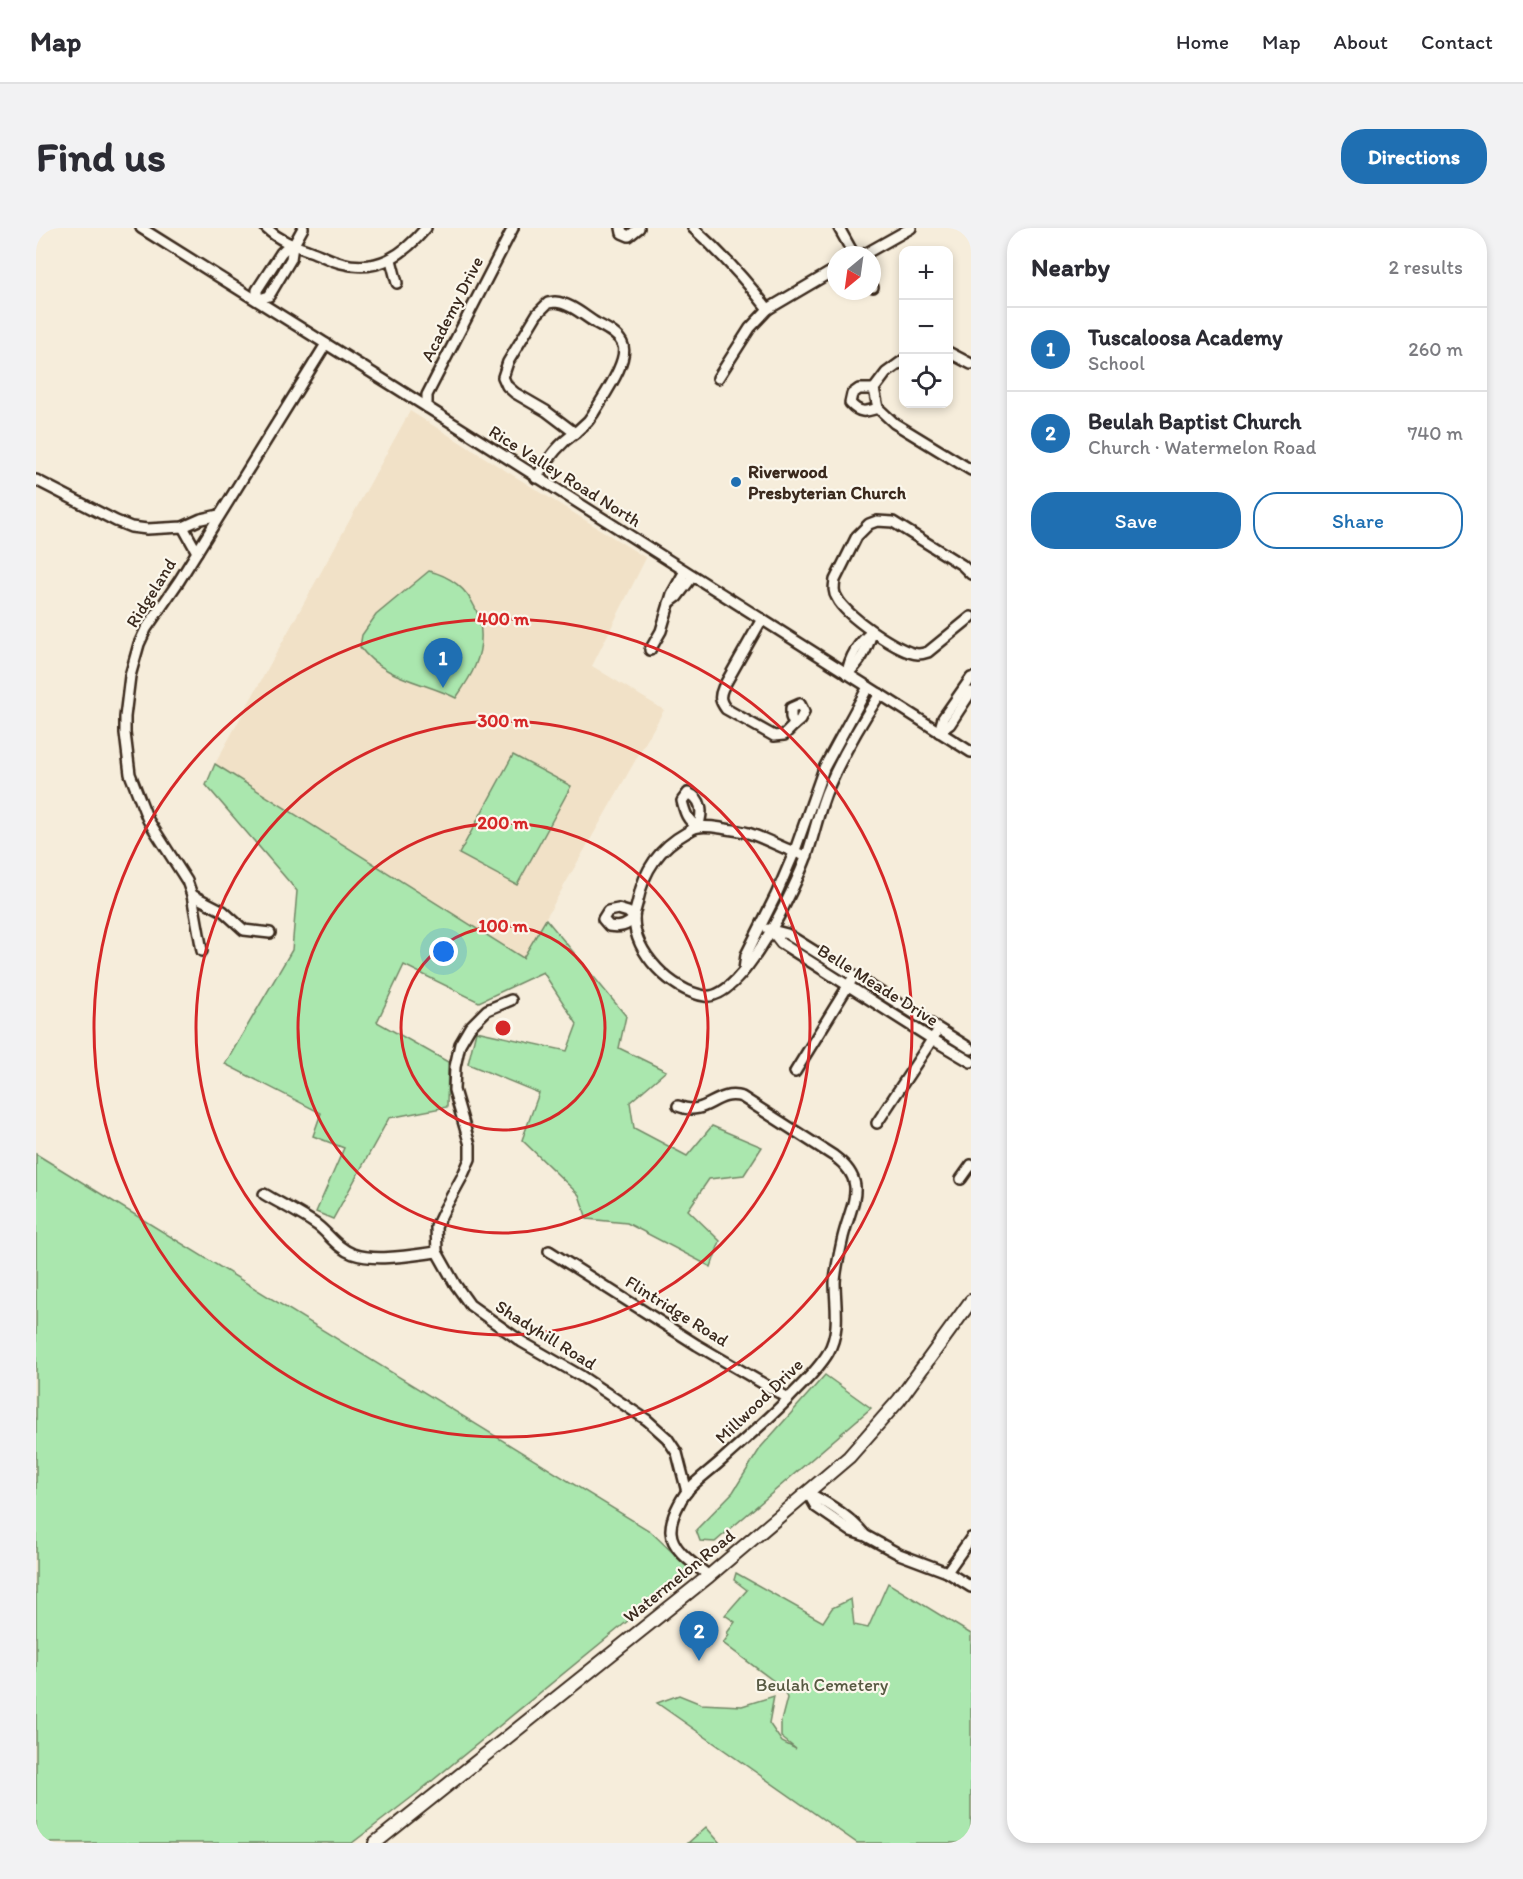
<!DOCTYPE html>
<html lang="en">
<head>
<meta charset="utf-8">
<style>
	body { margin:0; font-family:Itim,sans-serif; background:#f2f2f3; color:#2b2b33 }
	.controls { position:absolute; right:18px; top:18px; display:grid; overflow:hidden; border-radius:12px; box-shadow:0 3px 9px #0003 }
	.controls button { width:54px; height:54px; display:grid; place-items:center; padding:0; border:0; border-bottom:2px solid #e1e1e2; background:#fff; color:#2b2b33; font:30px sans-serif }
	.compass { position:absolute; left:791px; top:18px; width:54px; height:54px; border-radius:50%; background:#fff; box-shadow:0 3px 9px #0003; rotate:209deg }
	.you { position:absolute; left:408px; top:724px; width:21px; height:21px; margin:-15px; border:4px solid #fff; border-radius:50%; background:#1a73e8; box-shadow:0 0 0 9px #1a73e833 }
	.badge { display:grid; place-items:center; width:39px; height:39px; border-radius:50%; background:#1f6fb2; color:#fff; font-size:20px; font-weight:700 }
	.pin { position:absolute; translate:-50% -50px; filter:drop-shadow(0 2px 3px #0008) }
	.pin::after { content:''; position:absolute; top:32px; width:21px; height:18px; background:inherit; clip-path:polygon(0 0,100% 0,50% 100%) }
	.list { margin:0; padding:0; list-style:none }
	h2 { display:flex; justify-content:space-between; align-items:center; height:78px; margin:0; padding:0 24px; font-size:26px }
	h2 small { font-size:20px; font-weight:400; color:#7c7c81 }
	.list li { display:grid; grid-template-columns:39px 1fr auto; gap:18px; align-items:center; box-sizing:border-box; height:84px; padding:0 24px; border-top:2px solid #e1e1e2 }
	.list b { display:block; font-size:22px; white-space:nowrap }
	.list p { margin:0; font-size:20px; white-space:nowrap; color:#7c7c81 }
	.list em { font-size:20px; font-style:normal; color:#7c7c81 }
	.actions { display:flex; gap:12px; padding:18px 24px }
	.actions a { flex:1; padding:14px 0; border:2px solid #1f6fb2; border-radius:24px; text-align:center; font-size:21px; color:#1f6fb2 }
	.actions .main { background:#1f6fb2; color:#fff }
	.icon { flex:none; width:33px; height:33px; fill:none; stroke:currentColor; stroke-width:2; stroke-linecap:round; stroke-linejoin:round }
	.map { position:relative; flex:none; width:935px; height:1615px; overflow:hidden; border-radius:24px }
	header { display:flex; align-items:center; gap:36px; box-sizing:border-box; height:84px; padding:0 30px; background:#fff; border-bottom:2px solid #e1e1e2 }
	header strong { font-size:28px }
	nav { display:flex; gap:33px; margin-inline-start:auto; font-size:21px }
	.intro { display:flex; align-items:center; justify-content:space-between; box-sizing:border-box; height:144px; padding:0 36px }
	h1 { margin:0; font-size:42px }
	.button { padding:15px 27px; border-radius:24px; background:#1f6fb2; color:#fff; font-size:21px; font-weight:700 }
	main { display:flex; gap:36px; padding:0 36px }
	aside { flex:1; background:#fff; border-radius:24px; box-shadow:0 3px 9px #0003 }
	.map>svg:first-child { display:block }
	.built { fill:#f1e1c7 }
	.green { fill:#aae7ae; stroke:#728866; stroke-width:1.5 }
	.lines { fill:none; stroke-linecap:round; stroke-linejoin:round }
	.minor-casing { stroke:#3b2a1e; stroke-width:14 }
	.major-casing { stroke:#3b2a1e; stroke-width:16 }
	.minor { stroke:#fbf7ec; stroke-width:9 }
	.major { stroke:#fbf7ec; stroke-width:12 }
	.ring { fill:none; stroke:#d62828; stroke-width:3 }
	.poi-dot { fill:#1f6fb2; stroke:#fbf7ec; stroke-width:2 }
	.labels { text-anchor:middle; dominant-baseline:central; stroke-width:4.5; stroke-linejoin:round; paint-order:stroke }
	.street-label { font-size:18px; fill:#3b2a1e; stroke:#fbf7ec }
	.poi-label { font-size:18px; font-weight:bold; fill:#3b2a1e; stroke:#fbf7ec; text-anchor:start }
	.park-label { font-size:18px; fill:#575942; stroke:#fbf7ec }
	.centre { fill:#d62828; stroke:#fbf7ec; stroke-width:3 }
	.ring-label { font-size:18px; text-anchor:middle; font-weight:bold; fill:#d62828; stroke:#fbf7ec; stroke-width:4.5; stroke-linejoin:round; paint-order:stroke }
</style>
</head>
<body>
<header>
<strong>Map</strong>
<nav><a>Home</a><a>Map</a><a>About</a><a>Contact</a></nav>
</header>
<div class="intro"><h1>Find us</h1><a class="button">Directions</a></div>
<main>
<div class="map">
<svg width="935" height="1615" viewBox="0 0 935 1615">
	<rect width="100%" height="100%" fill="#f6eddb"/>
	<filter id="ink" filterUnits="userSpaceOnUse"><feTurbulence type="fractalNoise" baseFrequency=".0167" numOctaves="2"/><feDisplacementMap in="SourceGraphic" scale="12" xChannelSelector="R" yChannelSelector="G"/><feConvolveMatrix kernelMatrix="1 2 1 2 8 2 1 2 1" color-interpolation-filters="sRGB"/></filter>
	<g filter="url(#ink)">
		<polygon class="built" points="374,183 610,330 556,438 628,482 487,730 179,536"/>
		<g class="green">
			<path d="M393 343C437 353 456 398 439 438 434 450 427 460 420 470 388 454 346 450 324 419L326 407 340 387Z"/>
			<polygon points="477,527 535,558 481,657 423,626"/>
			<polygon points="179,536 487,730 510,691 590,788 583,820 630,843 594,874 598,900 651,928 676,898 726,919 708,947 673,951 652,982 684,1013 675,1039 591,995 551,991 543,967 486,912 503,865 432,836 440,803 531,823 541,796 507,744 443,774 368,737 341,794 412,834 411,879 353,890 297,991 280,984 308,920 277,908 285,885 189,836 256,722 261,663 170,557"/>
			<polygon points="0,926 614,1303 653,1340 626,1365 380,1566 316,1615 0,1615"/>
			<polygon points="789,1147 835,1180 679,1314 664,1313 660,1302 697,1264 725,1219"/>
			<polygon points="700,1345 787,1394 796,1380 815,1371 818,1397 832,1400 852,1355 935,1406 935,1615 821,1615 621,1475 643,1467 665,1476 706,1478 738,1468 733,1495 746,1514 760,1521 745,1509 745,1493 751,1470 747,1460 687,1415 693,1407 691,1405 699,1394 689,1387 711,1362 698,1352"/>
			<polygon points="670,1599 684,1615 652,1615"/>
		</g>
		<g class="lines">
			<g class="minor-casing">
				<g id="minor">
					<polyline points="105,0 402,186 935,524"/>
					<path d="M230 0C244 13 257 17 274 23 285 27 294 32 305 35 342 45 367 27 390 0"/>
					<polyline points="585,0 586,5 593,8 603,0"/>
					<path d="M657 0C685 25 709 51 732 81"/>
					<polyline points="803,0 818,27"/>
					<polyline points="257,18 249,21 245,25 221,62 221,72 233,68 255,31 257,18 267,0"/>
					<polyline points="827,27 875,0"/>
					<polyline points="355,32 361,55"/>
					<polyline points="836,58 837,59"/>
					<path d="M519 74C534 75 547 87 560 95 569 100 581 105 586 115 595 131 566 170 557 186L552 193 539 205 510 183 479 165 471 158 467 149 472 134 501 86 512 75Z"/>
					<polyline points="912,124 935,136"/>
					<polyline points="868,132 850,145 838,161 842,180 858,195 935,242"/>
					<polyline points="682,150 714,100 732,81 800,41"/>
					<path d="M838 161H823L816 166 814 175C824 186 829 184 842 180"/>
					<polyline points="391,179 391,167 477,0"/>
					<path d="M500 250C513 231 520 218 539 205"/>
					<polyline points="0,252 80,293 95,299 111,301 147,299 165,291 183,287"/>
					<polyline points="147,299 161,324"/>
					<path d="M935 346 926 337 857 294 841 293 833 296 821 308 799 352C798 359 797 364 801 370 809 387 863 425 882 426 885 426 889 425 892 424L935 389"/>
					<polyline points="633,375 641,369 657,348"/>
					<path d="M726 391 687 460C683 469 684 473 690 481L738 508 748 507 758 497"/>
					<polyline points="614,422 625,403 636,366 649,343"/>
					<path d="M811 446C813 429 823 414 836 404"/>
					<path d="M811 446C824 435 832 420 836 404"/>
					<polygon points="764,476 768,484 764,492 758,497 755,489 755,480"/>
					<polyline points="903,504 907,490 935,450"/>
					<polyline points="903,504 914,496 935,464"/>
					<path d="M652 565C667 571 667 585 662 599 651 592 649 585 646 573Z"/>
					<path d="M771 628C750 623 732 611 712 605 703 602 693 602 685 600 678 599 669 598 662 599 658 600 653 603 650 605 623 620 608 642 602 672 601 678 598 684 598 690 598 725 636 763 669 768 707 773 760 657 771 627 779 604 783 580 793 558 807 526 825 495 844 466"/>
					<polyline points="156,667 187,683 208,702 234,705"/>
					<path d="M582 681 592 684 598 690C591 698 584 700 573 698L567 691 572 683Z"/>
					<polyline points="732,701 751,706 935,821"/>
					<polyline points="735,702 745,715 896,811 935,834"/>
					<polyline points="166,723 156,667 151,653 112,592 94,546 89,505 89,489 94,448 103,416 110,401 143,353 290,116"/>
					<polyline points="708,742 710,727 740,667 758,625 788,540 832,459"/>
					<polyline points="475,772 451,782 434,799 424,816 419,839 418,862 434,917 434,931 426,949 408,982 400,999 401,1024 419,1056 434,1077 486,1114 545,1148 611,1192 631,1210 641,1225 651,1264"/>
					<polyline points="759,844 815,753"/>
					<path d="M642 878C671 890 679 861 706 869L798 928C833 954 816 973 807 1009 804 1023 800 1039 799 1054 799 1078 805 1102 792 1125 782 1142 766 1156 753 1170 732 1192 709 1211 686 1232 675 1242 662 1251 652 1262 644 1272 634 1291 635 1304 636 1323 660 1337 673 1348"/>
					<polyline points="841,895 899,807"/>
					<polyline points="925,951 935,937"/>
					<path d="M228 966C245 976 264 985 281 997 293 1006 301 1020 317 1026 340 1034 377 1027 401 1024"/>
					<polyline points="513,1023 661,1117 752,1170"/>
					<polyline points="772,1265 780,1279 815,1303 830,1308 863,1326 911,1344 935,1359"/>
					<path d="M772 1265C792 1275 814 1289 828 1306"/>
					<polyline points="911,1344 935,1310"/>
				</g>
			</g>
			<g class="major-casing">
				<polyline id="major" points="339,1615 673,1348 813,1229 863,1172 935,1073"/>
			</g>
			<use href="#minor" class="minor"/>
			<use href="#major" class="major"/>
		</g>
	</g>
	<g class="ring">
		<circle cx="467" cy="800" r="102"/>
		<circle cx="467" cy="800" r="205"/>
		<circle cx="467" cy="800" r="307"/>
		<circle cx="467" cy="800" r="409"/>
	</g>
	<circle class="poi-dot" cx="700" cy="254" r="6"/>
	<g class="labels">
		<g class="street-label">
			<text transform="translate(416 81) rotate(-63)">Academy Drive</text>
			<text transform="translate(529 248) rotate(32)">Rice Valley Road North</text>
			<text transform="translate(115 365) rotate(-58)">Ridgeland</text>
			<text transform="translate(842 757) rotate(32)">Belle Meade Drive</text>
			<text transform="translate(641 1083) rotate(32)">Flintridge Road</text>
			<text transform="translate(510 1107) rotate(32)">Shadyhill Road</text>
			<text transform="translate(723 1173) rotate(-44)">Millwood Drive</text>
			<text transform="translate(643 1348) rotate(-39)">Watermelon Road</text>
		</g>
		<g class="poi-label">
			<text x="712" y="244">Riverwood<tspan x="712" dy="21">Presbyterian Church</tspan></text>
		</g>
		<g class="park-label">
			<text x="786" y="1457">Beulah Cemetery</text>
		</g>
	</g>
	<circle cx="467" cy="800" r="9" class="centre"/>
	<g class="ring-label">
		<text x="467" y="397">400 m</text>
		<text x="467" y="499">300 m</text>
		<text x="467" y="601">200 m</text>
		<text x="467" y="704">100 m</text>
	</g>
</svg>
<div class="controls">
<button>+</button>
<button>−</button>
<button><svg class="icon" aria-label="locate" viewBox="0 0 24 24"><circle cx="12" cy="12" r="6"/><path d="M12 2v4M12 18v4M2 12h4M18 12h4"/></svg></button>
</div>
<svg class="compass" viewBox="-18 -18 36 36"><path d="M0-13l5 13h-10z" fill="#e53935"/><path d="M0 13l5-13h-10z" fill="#7c7c81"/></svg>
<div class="you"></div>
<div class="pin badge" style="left:407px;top:460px">1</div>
<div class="pin badge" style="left:663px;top:1433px">2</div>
</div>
<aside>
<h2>Nearby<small>2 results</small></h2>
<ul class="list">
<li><span class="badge">1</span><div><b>Tuscaloosa Academy</b><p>School</p></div><em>260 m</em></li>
<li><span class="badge">2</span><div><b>Beulah Baptist Church</b><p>Church · Watermelon Road</p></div><em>740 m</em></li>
</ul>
<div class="actions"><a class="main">Save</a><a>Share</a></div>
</aside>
</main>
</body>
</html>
